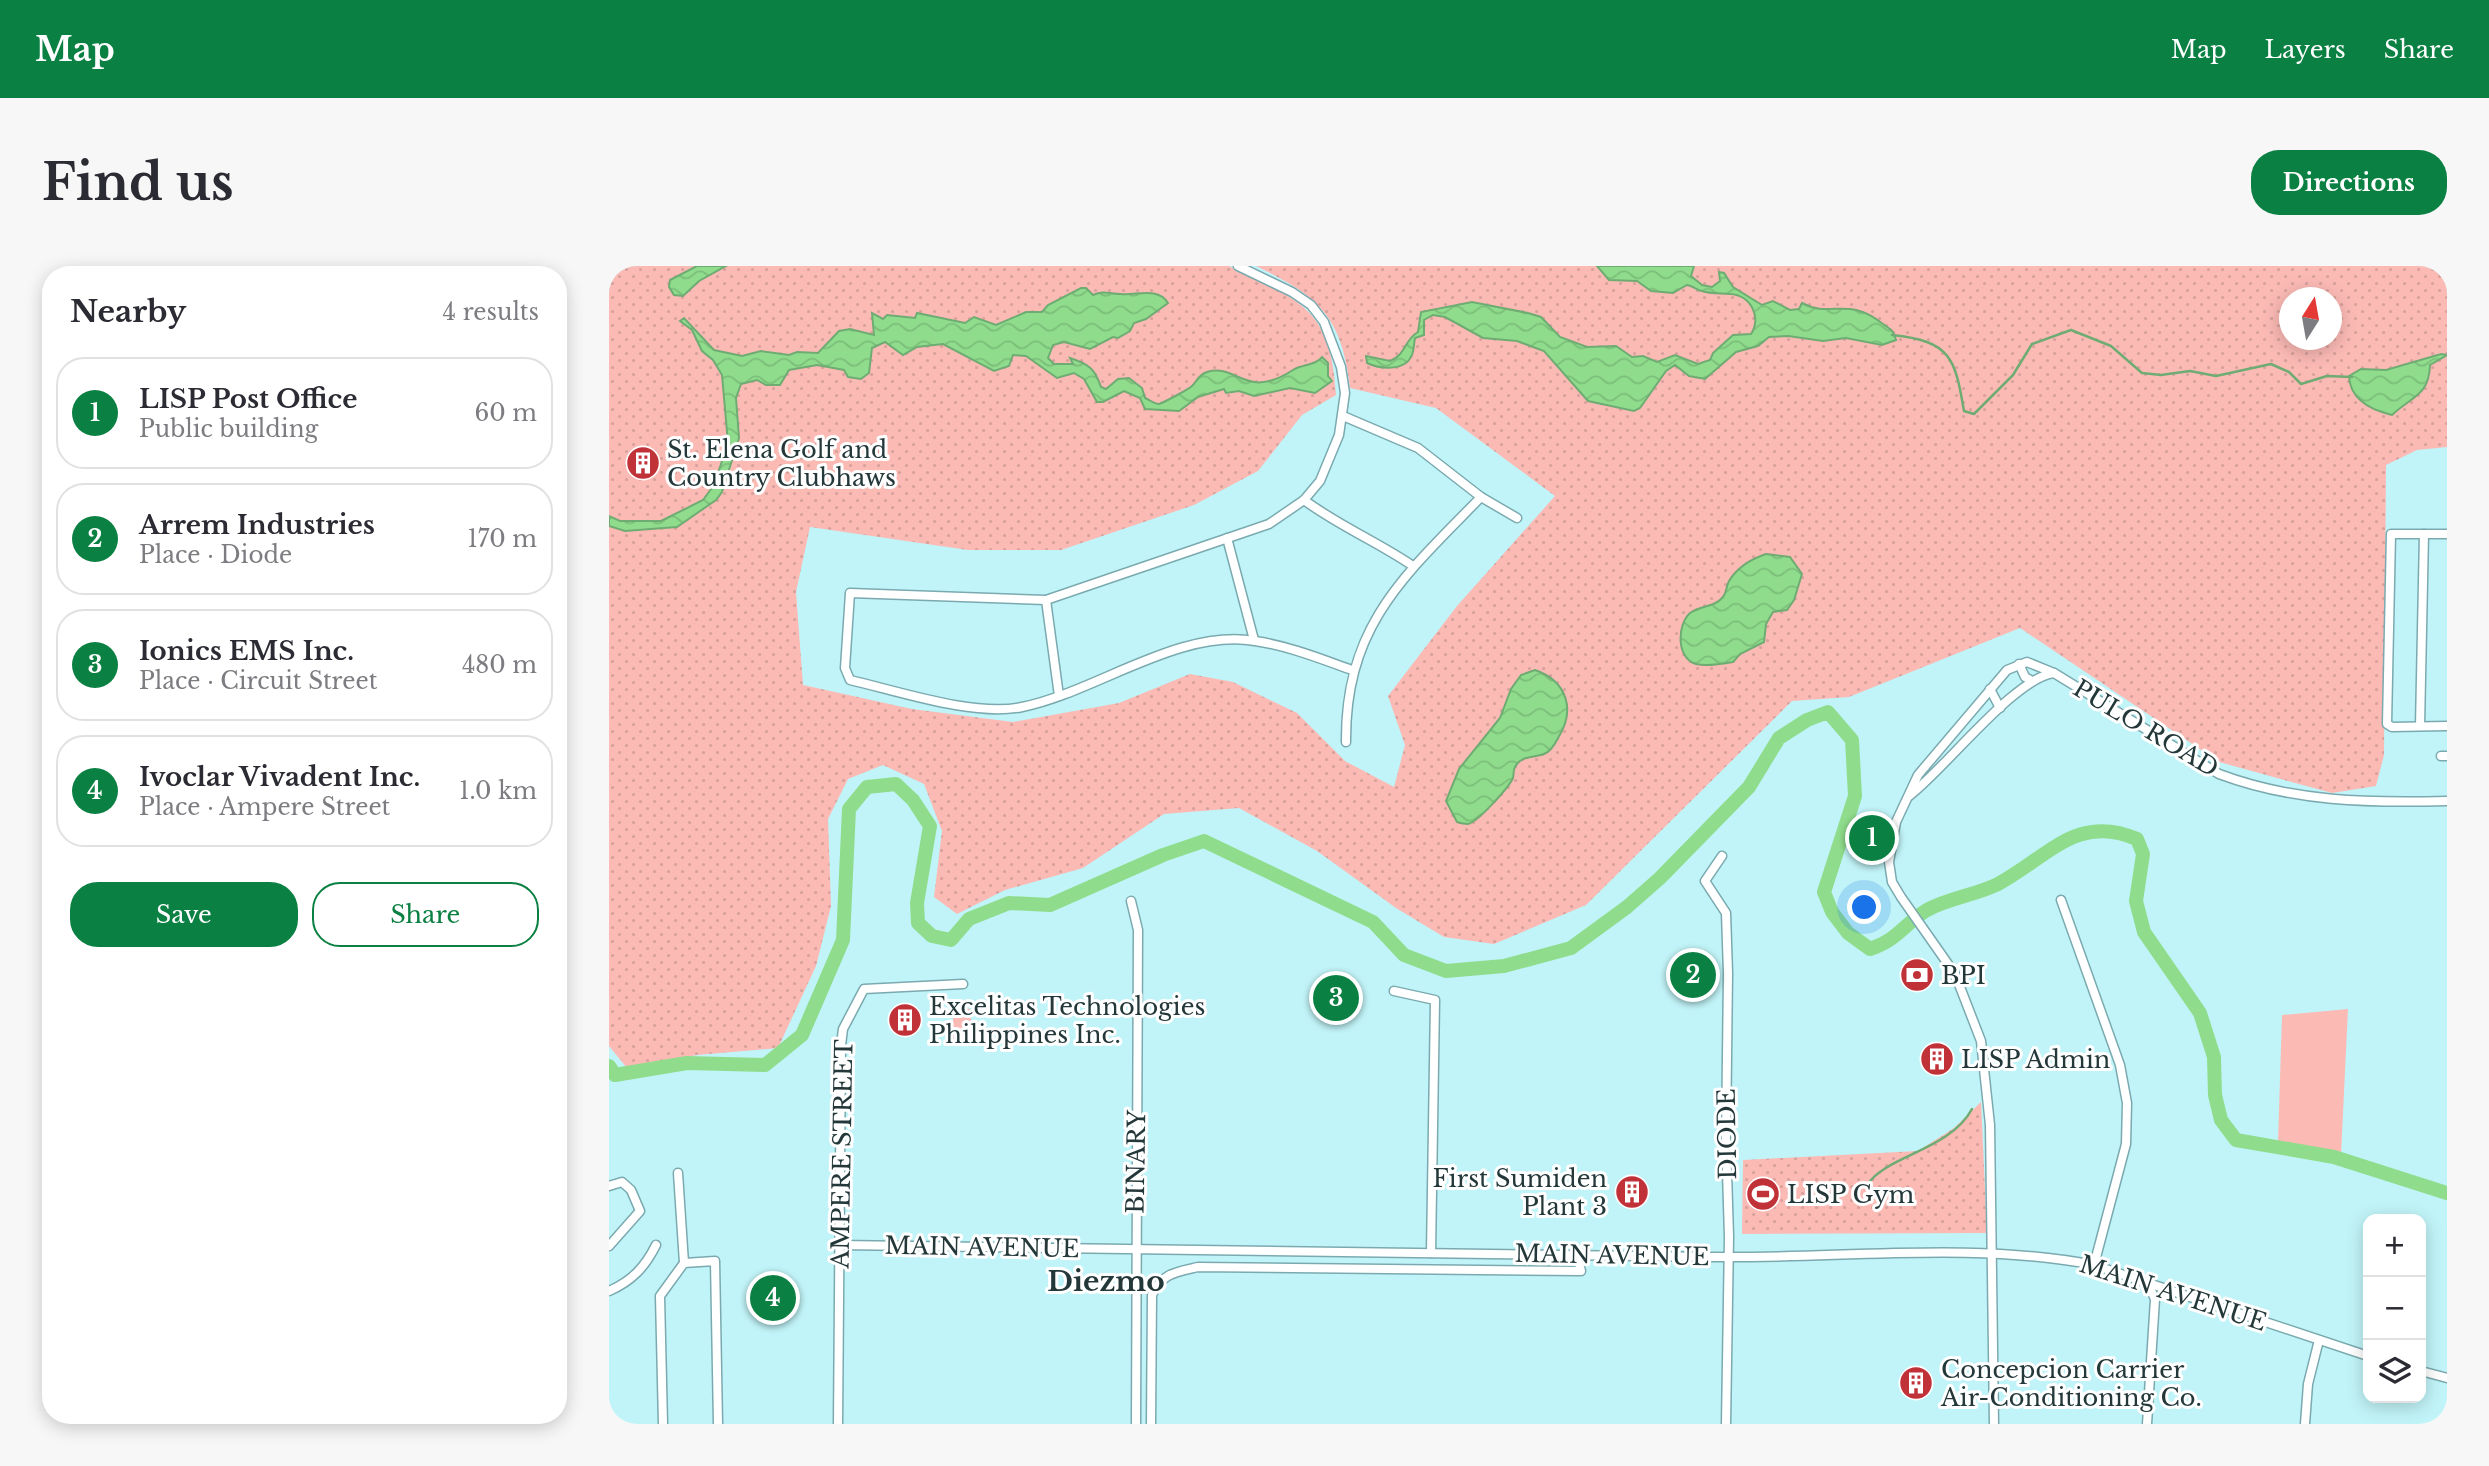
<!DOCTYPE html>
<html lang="en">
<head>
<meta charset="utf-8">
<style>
	body { margin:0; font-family:"Libre Baskerville",serif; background:#f7f7f7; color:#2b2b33 }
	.controls { position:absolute; right:21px; bottom:21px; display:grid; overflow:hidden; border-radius:14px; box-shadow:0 4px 18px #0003 }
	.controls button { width:63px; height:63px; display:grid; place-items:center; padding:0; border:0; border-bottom:2px solid #e1e1e2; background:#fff; color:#2b2b33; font:35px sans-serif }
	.compass { position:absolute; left:1670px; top:21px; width:63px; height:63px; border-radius:50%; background:#fff; box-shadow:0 4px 18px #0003; rotate:11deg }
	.you { position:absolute; left:1256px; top:642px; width:24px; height:24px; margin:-18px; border:5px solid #fff; border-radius:50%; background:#1a73e8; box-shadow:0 0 0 10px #1a73e833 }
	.badge { display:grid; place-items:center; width:46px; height:46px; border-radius:50%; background:#0b8043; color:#fff; font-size:23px; font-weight:700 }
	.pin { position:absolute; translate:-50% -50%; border:4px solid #fff; box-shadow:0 2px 7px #0006 }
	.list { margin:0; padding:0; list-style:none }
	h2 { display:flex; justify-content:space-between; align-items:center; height:91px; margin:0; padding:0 28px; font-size:30px }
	h2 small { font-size:23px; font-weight:400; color:#7c7c81 }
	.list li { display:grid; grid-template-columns:46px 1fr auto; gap:21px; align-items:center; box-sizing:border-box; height:112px; margin:0 14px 14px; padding:0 14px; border:2px solid #e1e1e2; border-radius:28px }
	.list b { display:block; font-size:26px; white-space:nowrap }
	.list p { margin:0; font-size:23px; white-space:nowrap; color:#7c7c81 }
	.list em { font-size:23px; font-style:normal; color:#7c7c81 }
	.actions { display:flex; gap:14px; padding:21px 28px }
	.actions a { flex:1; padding:16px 0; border:2px solid #0b8043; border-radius:28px; text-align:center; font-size:24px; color:#0b8043 }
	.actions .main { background:#0b8043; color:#fff }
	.icon { flex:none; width:38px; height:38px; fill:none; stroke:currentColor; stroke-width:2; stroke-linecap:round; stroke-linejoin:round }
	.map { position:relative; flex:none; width:1838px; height:1158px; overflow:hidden; border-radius:28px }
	header { display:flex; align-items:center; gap:42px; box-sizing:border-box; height:98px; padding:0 35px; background:#0b8043; color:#fff }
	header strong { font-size:33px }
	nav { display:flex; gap:38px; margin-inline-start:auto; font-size:24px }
	.intro { display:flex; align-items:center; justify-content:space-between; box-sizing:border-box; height:168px; padding:0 42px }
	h1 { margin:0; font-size:49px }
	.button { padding:18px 32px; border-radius:28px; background:#0b8043; color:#fff; font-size:24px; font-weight:700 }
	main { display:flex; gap:42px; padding:0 42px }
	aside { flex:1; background:#fff; border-radius:28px; box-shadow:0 4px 18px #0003 }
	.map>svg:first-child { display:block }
	.grass { fill:url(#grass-dots); fill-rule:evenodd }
	.garden { fill:#fcbab5 }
	.water { fill:url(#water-waves); stroke:#6fac73; stroke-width:2 }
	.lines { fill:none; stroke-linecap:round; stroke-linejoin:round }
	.stream { stroke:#6fac73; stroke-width:2.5 }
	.river { stroke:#8fdd8c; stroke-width:14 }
	.minor-casing { stroke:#7aaaaf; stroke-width:11 }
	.minor { stroke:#fff; stroke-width:8 }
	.labels { text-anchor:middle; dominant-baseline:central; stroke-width:6; stroke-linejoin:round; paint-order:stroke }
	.poi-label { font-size:24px; fill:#24383a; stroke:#fff; text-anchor:start }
	.street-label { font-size:24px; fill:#24383a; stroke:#fff }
	.quarter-label { font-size:28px; font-weight:bold; fill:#24383a; stroke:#fff }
</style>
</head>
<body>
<header>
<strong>Map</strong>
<nav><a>Map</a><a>Layers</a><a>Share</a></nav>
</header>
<div class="intro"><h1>Find us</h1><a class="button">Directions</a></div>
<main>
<aside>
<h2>Nearby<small>4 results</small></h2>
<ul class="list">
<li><span class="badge">1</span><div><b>LISP Post Office</b><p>Public building</p></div><em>60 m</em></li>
<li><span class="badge">2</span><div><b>Arrem Industries</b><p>Place · Diode</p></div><em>170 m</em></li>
<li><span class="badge">3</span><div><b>Ionics EMS Inc.</b><p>Place · Circuit Street</p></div><em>480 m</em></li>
<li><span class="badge">4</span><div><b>Ivoclar Vivadent Inc.</b><p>Place · Ampere Street</p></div><em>1.0 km</em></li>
</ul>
<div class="actions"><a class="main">Save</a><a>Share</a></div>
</aside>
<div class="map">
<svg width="1838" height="1158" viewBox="0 0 1838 1158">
	<defs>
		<pattern id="grass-dots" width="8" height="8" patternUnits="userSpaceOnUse" patternTransform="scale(1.75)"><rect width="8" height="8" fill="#fcbab5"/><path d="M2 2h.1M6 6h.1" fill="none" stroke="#d8a19c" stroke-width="1.8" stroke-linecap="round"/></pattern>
		<pattern id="water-waves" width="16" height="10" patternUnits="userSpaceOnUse" patternTransform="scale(1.75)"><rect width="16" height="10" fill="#8fdd8c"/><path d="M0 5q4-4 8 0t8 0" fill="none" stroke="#7bbe7a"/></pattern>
	</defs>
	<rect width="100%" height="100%" fill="#c1f4f8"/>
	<g class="grass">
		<path d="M0 0H620C691 35 722 41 727 129L693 149 649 205 585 239 452 284H359L201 261 187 326 194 419 303 443 404 456 510 437 581 408 624 416 688 447 736 495 785 521 796 479 779 430 848 340 946 230 827 142 741 122C733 50 709 30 647 0H1838V181L1808 184 1777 199 1775 489 1767 520 1723 527 1610 496 1411 362 1240 431 1183 435 977 639 885 678 835 671 787 642 708 585 630 542 555 548 474 602 396 624 348 648 325 631 333 565 315 518 274 499 239 513 219 553 222 640 207 700 169 782 88 789 18 802 0 780ZM1680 32H1722V74H1680Z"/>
		<polygon points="1372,836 1378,967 1133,968 1134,894 1309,885 1345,862"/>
	</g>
	<g class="garden">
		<polygon points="344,742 362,743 362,775 344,774"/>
		<polygon points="1739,743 1732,889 1669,876 1673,749"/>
	</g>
	<g class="water">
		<polygon points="88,0 117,0 90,15 74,30 65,29 60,21 61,14"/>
		<path d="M988 0H1085L1082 10 1093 19 1103 21 1111 15 1110 6 1115 7 1124 21 1153 39 1164 35 1181 44 1190 43 1193 37C1222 53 1238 29 1274 58 1282 64 1284 63 1287 74L1273 79 1237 72 1214 75 1179 70 1160 71 1149 80 1127 86 1096 113 1080 110 1066 99 1057 105 1031 142 1025 145 979 135 935 85 908 75 874 72 836 51 824 49 815 54V69L806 72C805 77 805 84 803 89 796 106 771 103 758 97L757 90 781 95C797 89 795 74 809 66L812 46 863 36 919 47 932 51 951 71 978 81 1007 80 1023 91 1034 90 1048 96 1066 89 1089 98 1101 94 1104 87 1124 69 1142 68C1153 52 1142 29 1121 28 1112 27 1102 28 1093 25 1088 24 1084 20 1078 19L1064 27 1042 25 1028 15 1000 14Z"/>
		<path d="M472 22H477L484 29C495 24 501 28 512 28 526 30 549 20 559 37L537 53 525 57 521 65 509 72 504 71 481 83 455 76 444 79 439 92 445 98H464L461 92C480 98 486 103 492 121L497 123 509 113 520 112 533 122 536 132C541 134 545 138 550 138 554 137 580 123 583 120 589 114 589 109 598 106 629 97 636 135 684 104 693 98 706 100 713 91L719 97V110L723 115 706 127 681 122 645 130 630 125 617 127 615 123 589 131 570 145 536 143 531 132 515 125 494 136H488L475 113 465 107 448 112 417 90 404 89 400 100 385 105 334 78 308 81 294 89 276 76 263 82 260 107 252 113 239 111 235 104 208 99 180 104 171 119H157L148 114 132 118 127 132 130 172 113 226 107 234 68 261 16 265 0 260V250L11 255H52L94 234 105 219 119 177 113 109 104 94 93 85 83 64 71 55 75 52 105 84 133 90 152 85 180 89 188 86 209 87 230 65 241 63 265 69 263 47 274 53 278 49 306 52 308 47 356 57 365 51 387 59 417 46H433L439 39Z"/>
		<path d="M1832 88 1838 89 1821 99C1820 130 1803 130 1783 149 1762 144 1741 133 1740 110L1752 103 1777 104Z"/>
		<path d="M1157 288 1181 291 1193 308 1185 334 1178 344 1164 346 1157 358 1155 376 1131 388 1124 396C1113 398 1098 401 1087 398 1067 392 1068 359 1081 347 1091 339 1105 342 1114 331 1118 326 1117 320 1120 315 1128 302 1142 293 1157 288Z"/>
		<path d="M926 404C958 415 967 444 949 472 946 478 941 486 935 488 925 492 912 489 906 501 904 504 905 508 904 512 900 521 869 556 859 558 855 558 851 557 848 556L837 535 850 503 891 452 902 423 912 409Z"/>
	</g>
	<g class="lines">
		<g class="stream">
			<path d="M1283 69C1342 75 1346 92 1355 145L1365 148 1404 109 1423 78 1462 64 1502 80 1533 107 1552 109 1581 105 1607 110 1662 98 1680 106 1692 118 1718 110 1743 111"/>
			<path d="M1259 918C1277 890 1341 884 1363 843"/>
		</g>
		<path class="river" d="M0 800 6 809 78 797 156 799 193 769 234 674 240 543 258 521 287 518 304 534 321 560 308 637 309 657 323 670 342 674 360 653 400 637 441 639 554 589 595 575 764 656 795 689 837 705 895 700 962 682 1018 641 1051 612 1140 521 1170 472 1198 454 1219 446 1243 474 1246 530 1215 626 1223 646 1239 667 1261 683C1289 674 1296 657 1318 644 1340 632 1367 629 1389 618 1439 591 1468 547 1528 573L1534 588 1527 635 1535 666 1591 747 1605 791 1606 829 1612 854 1627 874 1725 891 1838 927"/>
		<g class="minor-casing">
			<g id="minor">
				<path d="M629 0 683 26 702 39 715 56 732 101 736 127 730 169 711 215 695 234 660 258 437 334 241 327 236 402 241 414C289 425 365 451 413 441 487 426 570 362 646 375 680 380 712 393 743 404"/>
				<polyline points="734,150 809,182 872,231 908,252"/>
				<path d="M695 234C730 260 769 276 804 300"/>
				<polyline points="1838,268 1782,268 1778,458 1783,461 1838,460"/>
				<polyline points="618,272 645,374"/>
				<polyline points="437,334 450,430"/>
				<polyline points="1410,398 1416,411 1423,415"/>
				<polyline points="1381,423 1391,442"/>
				<polyline points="1811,460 1815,268"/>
				<path d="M737 476C736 359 796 309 872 231"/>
				<polyline points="1832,490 1838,490"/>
				<path d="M1300 530C1336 503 1405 412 1445 407"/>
				<polyline points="1113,590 1096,615 1117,647 1119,707 1117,873 1120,971 1117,1158"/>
				<polyline points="1452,634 1511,799 1518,837 1517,878 1485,999"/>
				<polyline points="522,635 529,664 527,1158"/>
				<polyline points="785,725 826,734 822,987"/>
				<polyline points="69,907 75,997"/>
				<polyline points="0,920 13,916 22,924 31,945 0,980"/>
				<path d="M231 979C522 982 812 986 1102 991 1229 993 1360 975 1485 999L1759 1090"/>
				<path d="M0 1025C23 1015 36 1001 47 979"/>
				<polyline points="1812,1105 1838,1112"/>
				<polyline points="54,1158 51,1030 75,997 106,995 109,1158"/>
				<polyline points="229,1158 232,779 234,763 255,723 354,718"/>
				<path d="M542 1158 543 1029C553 1007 567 1006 589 1001L972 1005 968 989"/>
				<path d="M1385 1158 1381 859 1372 775 1346 708 1292 631 1283 616 1280 596 1287 556 1309 509 1398 404 1418 396 1445 407 1610 508C1685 536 1759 537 1838 535"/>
				<polyline points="1538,1158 1546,1033 1539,1018"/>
				<polyline points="1696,1158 1699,1118 1710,1074"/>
			</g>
		</g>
		<use href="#minor" class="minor"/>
	</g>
	<defs>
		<g id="building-disc" transform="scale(1.75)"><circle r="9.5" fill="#c13138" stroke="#fff"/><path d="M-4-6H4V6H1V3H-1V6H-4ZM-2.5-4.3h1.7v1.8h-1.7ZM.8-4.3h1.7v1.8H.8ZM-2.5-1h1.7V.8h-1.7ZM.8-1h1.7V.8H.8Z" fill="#fff"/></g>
		<g id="bank-disc" transform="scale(1.75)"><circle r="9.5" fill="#c13138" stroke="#fff"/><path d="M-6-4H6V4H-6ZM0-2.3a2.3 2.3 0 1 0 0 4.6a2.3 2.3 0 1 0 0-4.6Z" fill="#fff"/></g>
		<g id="stadium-disc" transform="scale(1.75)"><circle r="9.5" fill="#c13138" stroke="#fff"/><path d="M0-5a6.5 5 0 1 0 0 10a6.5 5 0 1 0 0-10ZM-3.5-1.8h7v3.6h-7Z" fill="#fff"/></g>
	</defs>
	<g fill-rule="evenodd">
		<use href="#building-disc" x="34" y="197"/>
		<use href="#bank-disc" x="1308" y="709"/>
		<use href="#building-disc" x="296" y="754"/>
		<use href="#building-disc" x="1328" y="793"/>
		<use href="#building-disc" x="1023" y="926"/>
		<use href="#stadium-disc" x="1154" y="928"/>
		<use href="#building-disc" x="1307" y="1117"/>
	</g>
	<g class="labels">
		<g class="poi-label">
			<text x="58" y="183">St. Elena Golf and<tspan x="58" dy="28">Country Clubhaws</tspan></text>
			<text x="1332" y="709">BPI</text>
			<text x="320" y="740">Excelitas Technologies<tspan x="320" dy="28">Philippines Inc.</tspan></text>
			<text x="1352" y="793">LISP Admin</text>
			<text x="998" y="912" text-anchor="end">First Sumiden<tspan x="998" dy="28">Plant 3</tspan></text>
			<text x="1178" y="928">LISP Gym</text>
			<text x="1332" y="1103">Concepcion Carrier<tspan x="1332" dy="28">Air-Conditioning Co.</tspan></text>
		</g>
		<g class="street-label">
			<text transform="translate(1537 462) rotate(31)">PULO ROAD</text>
			<text transform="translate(1118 868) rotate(-91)">DIODE</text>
			<text transform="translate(233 888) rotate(-89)">AMPERE STREET</text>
			<text transform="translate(527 896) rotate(-89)">BINARY</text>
			<text transform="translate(373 981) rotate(1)">MAIN AVENUE</text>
			<text transform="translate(1003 989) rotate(1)">MAIN AVENUE</text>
			<text transform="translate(1564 1027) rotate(18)">MAIN AVENUE</text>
		</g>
		<g class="quarter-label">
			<text x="497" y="1015">Diezmo</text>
		</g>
	</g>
</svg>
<div class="controls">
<button>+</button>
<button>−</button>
<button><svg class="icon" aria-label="layers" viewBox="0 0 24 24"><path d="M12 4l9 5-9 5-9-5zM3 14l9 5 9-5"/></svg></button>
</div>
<svg class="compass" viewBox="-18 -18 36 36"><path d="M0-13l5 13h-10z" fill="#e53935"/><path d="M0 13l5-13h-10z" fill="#7c7c81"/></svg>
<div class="you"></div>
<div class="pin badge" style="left:1263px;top:572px">1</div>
<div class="pin badge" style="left:1084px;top:709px">2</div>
<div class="pin badge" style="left:727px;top:732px">3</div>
<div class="pin badge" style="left:164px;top:1032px">4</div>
</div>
</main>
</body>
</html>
